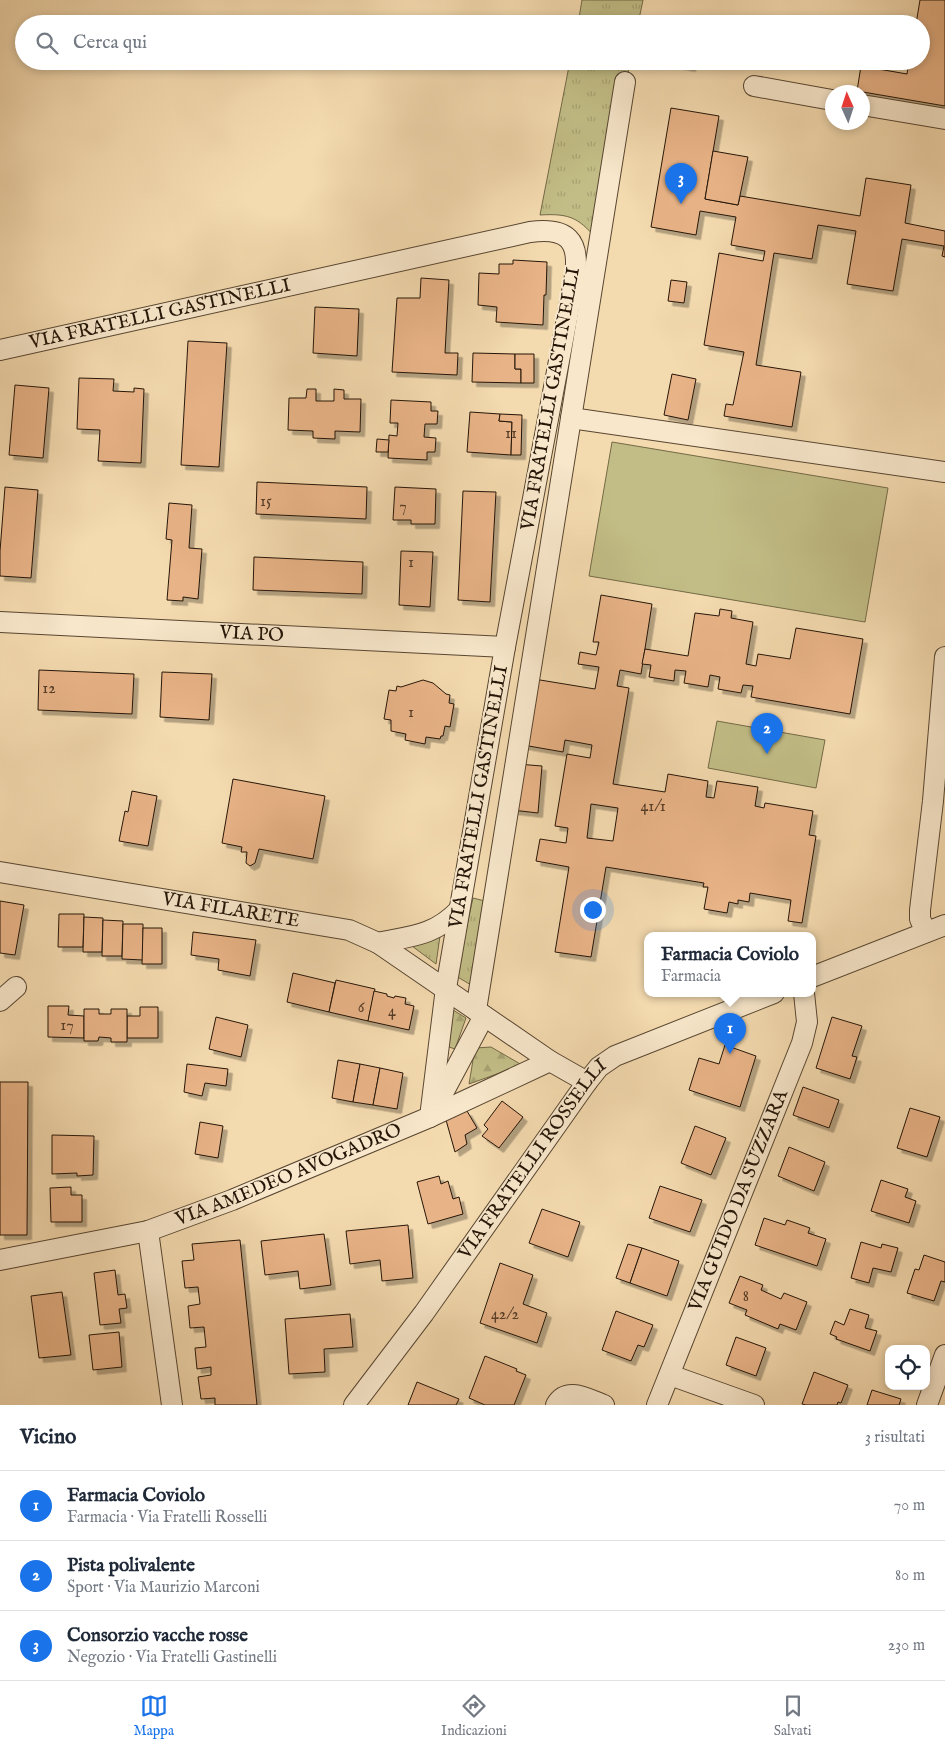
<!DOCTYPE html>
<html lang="it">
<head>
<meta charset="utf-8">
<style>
	body { margin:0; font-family:"IM FELL English",serif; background:#f2f2f3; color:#1f2937 }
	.controls { position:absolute; right:15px; bottom:15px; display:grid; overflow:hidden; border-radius:10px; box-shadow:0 2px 8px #0003 }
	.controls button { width:45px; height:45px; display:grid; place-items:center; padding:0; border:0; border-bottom:1px solid #e0e1e3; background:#fff; color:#1f2937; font:25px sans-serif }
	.compass { position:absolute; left:825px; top:85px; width:45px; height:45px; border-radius:50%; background:#fff; box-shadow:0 2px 8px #0003; rotate:357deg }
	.you { position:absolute; left:592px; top:909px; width:18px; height:18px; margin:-12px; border:4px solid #fff; border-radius:50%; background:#1a73e8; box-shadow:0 0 0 8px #1a73e833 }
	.badge { display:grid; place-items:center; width:32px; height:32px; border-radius:50%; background:#1a73e8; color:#fff; font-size:16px; font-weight:700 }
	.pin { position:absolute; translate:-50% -41px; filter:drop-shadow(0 1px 2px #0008) }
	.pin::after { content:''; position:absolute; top:26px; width:18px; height:15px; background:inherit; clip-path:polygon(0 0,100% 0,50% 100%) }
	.popup { position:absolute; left:644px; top:932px; width:172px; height:65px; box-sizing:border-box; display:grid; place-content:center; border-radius:10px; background:#fff; filter:drop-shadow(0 1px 4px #0005); font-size:16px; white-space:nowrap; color:#747a83 }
	.popup b { font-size:19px; color:#1f2937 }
	.popup::after { content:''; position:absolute; left:50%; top:100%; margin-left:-10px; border:10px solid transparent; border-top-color:#fff }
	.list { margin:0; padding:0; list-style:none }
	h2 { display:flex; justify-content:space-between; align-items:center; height:65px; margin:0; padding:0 20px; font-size:21px }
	h2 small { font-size:16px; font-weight:400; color:#747a83 }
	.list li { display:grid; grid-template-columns:32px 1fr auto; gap:15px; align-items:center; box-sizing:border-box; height:70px; padding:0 20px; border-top:1px solid #e0e1e3 }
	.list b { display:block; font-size:19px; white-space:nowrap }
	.list p { margin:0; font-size:16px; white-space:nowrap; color:#747a83 }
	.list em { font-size:16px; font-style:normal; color:#747a83 }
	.icon { flex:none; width:28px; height:28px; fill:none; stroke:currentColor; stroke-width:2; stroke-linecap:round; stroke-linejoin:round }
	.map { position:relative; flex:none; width:945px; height:1405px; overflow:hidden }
	.search { position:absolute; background:#fff; box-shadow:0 2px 8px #0003; left:15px; right:15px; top:15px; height:55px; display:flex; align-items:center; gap:12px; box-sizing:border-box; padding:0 18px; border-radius:28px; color:#747a83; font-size:19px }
	.sheet { height:275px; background:#fff }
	nav { display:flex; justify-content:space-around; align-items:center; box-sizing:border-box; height:70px; border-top:1px solid #e0e1e3; background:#fff; font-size:14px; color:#747a83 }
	nav a { display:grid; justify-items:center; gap:2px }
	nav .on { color:#1a73e8 }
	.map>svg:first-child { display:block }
	.grass { fill:url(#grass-tufts); stroke:#736946 }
	.forest { fill:url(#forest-firs); stroke:#736946 }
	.garden { fill:#c2bd86; stroke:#736946 }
	.building { fill:#e8b387; stroke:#241507; fill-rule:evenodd; filter:url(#shadow) }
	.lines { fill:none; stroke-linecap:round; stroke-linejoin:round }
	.minor-casing { stroke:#584631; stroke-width:22 }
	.minor { stroke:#f8e7cb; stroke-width:20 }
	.labels { text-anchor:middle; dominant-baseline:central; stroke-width:4; stroke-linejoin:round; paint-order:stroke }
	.number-label { font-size:16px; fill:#553c27 }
	.street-label { font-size:19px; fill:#241507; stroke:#f8e7cb }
</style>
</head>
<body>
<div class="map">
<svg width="945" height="1405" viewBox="0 0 945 1405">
	<defs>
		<pattern id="grass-tufts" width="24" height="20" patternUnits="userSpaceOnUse" patternTransform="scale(1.25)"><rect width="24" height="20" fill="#c2bd86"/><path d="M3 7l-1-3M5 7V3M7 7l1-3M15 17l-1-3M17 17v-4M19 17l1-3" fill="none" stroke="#a7a272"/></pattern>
		<pattern id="forest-firs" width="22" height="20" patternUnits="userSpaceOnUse" patternTransform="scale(1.25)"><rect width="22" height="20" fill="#c2bd86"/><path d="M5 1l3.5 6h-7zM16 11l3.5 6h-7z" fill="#a7a272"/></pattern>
		<filter id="shadow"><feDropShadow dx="4.5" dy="4.5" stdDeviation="0" flood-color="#0004"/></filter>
	</defs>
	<rect width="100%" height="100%" fill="#f4daaf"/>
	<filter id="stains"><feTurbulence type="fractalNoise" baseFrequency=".004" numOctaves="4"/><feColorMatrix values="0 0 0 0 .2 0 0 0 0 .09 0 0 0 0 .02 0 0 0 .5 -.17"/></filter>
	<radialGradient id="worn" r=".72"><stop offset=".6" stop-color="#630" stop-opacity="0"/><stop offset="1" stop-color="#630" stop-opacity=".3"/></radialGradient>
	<g class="grass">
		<polygon points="582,0 643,0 638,24 578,24"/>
		<path d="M570 61H630L600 243C580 219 572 213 540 215Z"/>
		<polygon points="473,898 485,901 471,985 456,976"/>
		<polygon points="440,936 436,964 412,946"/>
	</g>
	<g class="forest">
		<polygon points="453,1010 466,1018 455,1049 446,1046"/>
		<polygon points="491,1047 522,1065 469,1084 475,1048"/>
	</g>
	<g class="garden">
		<polygon points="612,442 888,488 865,622 589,576"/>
		<polygon points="717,721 825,740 816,788 708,768"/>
	</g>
	<g class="building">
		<polygon points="920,0 945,0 945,106 857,91 861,66 907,74 909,61 921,61 921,24 916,24"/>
		<polygon points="657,61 692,61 691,67"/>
		<polygon points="671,108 719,116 705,199 738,205 740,196 860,216 866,178 911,185 905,223 945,231 945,257 942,256 944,246 902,239 893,291 847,284 856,231 818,225 812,259 774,253 756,365 801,372 792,427 724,416 726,404 733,405 744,352 704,345 719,253 763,261 765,251 731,245 736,217 700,211 696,235 651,227"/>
		<polygon points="713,151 748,157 738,205 705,199"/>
		<polygon points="513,260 547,262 546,295 544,295 543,325 496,322 497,307 478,305 479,273 499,274 499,264 513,264"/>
		<polygon points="421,278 449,280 445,353 458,353 457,375 392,372 397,298 420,298"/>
		<polygon points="671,280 687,282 684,303 668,301"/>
		<polygon points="315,307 359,309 357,356 313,353"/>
		<polygon points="188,341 227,343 219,467 181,465"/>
		<polygon points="473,353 515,354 515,369 521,369 521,383 472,382"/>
		<polygon points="515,354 534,354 534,383 521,383 521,369 515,369"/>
		<polygon points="672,374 696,379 688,420 664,415"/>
		<polygon points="79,378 114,379 113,391 134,392 134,388 144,389 141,463 98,461 100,430 77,429"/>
		<polygon points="15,385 49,388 43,458 9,455"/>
		<polygon points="307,389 316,389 316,401 334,401 334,389 344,390 344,399 361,399 360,432 335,431 335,439 313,438 313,431 288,430 289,398 306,398"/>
		<polygon points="391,400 431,402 431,411 438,411 437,424 425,424 424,437 436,438 435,452 427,452 427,460 388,458 389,435 397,436 398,423 390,423"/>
		<polygon points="470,412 500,414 499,421 512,422 511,455 467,452"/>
		<polygon points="500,414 522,415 521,455 511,455 512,422 499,421"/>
		<polygon points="377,439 389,440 388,452 376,452"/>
		<polygon points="257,482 367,487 366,519 256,514"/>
		<polygon points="5,487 38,490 31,578 0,576 0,551"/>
		<polygon points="395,487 436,489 435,524 411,524 411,520 393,520"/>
		<polygon points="463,491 496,492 490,602 458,600"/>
		<polygon points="169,503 192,505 189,548 202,549 198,599 183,597 183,601 167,600 172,540 166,539"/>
		<polygon points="401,551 433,552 430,607 399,605"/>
		<polygon points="254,557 363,562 362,594 253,590"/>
		<path d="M601 595 652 604 641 674 620 670 617 686 629 688 613 784 665 792 668 774 708 781 706 797 714 798 717 781 758 787 755 806 764 808 765 803 813 811 809 835 816 836 802 923 788 921 791 900 750 893 749 902 738 900V904L729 902 727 913 704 909 708 887H703L704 883 606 867 591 957 555 952 569 867 536 861 540 839 566 843 568 828 555 826 567 754 590 758 592 745 565 740 563 752 523 745 534 679 595 689 599 667 578 664 580 652 596 655 599 642H593ZM591 804 618 808 613 841 587 838Z"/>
		<polygon points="720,609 732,611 731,618 753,622 746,664 756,666 758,654 790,659 796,628 863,639 850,714 751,697 753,686 743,685 741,693 718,689 720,677 710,675 708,687 684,683 686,671 675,670 674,681 649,677 651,665 642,664 645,649 688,656 695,613 719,616"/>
		<polygon points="39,670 134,674 132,714 38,710"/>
		<polygon points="162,672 212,674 209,720 160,717"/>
		<polygon points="423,680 433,683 446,694 450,695 449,703 454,704 450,727 445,726 443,736 441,736 440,739 426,737 425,744 405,740 406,734 391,731 391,720 384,719 389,690 396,691 397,686 401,687"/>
		<polygon points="517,764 542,766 538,813 512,810"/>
		<polygon points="233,779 325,796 313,859 259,849 255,863 250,866 246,863 247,852 241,852 242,847 222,843"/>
		<polygon points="132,791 157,796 148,846 119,841 125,811 128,812"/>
		<polygon points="0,901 24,905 15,955 0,953"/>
		<polygon points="59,914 84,914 83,947 58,947"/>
		<polygon points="84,917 103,918 102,952 83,952"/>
		<polygon points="103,920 123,921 122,956 102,956"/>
		<polygon points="123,924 143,924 143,960 122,959"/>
		<polygon points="143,928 162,928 162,964 142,964"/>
		<polygon points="193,932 256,940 250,976 218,970 219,959 191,955"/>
		<polygon points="293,973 335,983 329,1012 287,1002"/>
		<polygon points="336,980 375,989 368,1021 329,1012"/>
		<polygon points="374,991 387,994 387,996 394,998 395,996 406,998 405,1004 414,1006 409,1030 368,1021"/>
		<polygon points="48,1006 69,1006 68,1015 84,1016 84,1038 48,1037"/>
		<polygon points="140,1007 158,1007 158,1038 127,1038 127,1016 140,1016"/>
		<polygon points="84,1009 99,1009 99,1014 111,1014 111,1009 127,1009 127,1042 111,1042 111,1038 99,1037 98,1041 84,1041"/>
		<polygon points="216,1017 248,1025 241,1057 209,1049"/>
		<polygon points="832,1017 862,1026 852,1056 857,1057 850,1079 816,1068"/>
		<polygon points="725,1045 756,1056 740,1107 689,1090 699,1058 719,1064"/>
		<polygon points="338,1060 360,1064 353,1102 332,1098"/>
		<polygon points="187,1064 228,1069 226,1086 205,1083 202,1096 184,1092"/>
		<polygon points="360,1064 380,1068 373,1105 353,1102"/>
		<polygon points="380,1068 403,1073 397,1109 373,1105"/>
		<polygon points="0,1082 28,1082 27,1235 0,1235"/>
		<polygon points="803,1087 839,1100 829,1128 793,1115"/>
		<polygon points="502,1101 523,1117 499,1148 482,1136 488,1129 484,1125"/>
		<polygon points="910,1108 940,1117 927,1157 897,1148"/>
		<polygon points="467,1111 477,1128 465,1135 467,1144 455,1152 446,1120"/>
		<polygon points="200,1122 223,1126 218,1158 195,1154"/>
		<polygon points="695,1126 726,1138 711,1175 681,1163"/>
		<polygon points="52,1135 94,1136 93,1175 77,1176 77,1173 52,1174"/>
		<polygon points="789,1147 825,1162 814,1191 778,1176"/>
		<polygon points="439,1176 441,1184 448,1181 453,1199 459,1197 463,1214 428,1224 417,1182"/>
		<polygon points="881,1180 908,1189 905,1197 916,1201 909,1223 871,1211"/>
		<polygon points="660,1186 702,1200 690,1232 649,1218"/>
		<polygon points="71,1187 71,1195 82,1195 82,1222 51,1222 50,1188"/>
		<polygon points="542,1209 580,1222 568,1257 529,1243"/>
		<polygon points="764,1218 785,1225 787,1220 810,1228 808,1233 826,1239 817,1266 755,1245"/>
		<polygon points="408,1225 413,1278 382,1281 380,1260 350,1264 346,1231"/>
		<polygon points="324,1234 331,1285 300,1289 298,1271 265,1275 261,1241"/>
		<polygon points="240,1240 257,1405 215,1405 215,1398 201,1399 198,1377 211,1375 211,1367 197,1369 195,1348 206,1347 204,1327 190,1328 188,1306 200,1304 198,1287 185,1288 182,1261 194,1260 192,1244"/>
		<polygon points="861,1242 881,1248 882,1244 898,1248 891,1272 873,1268 869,1283 851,1278"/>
		<polygon points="628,1244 642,1248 630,1283 616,1278"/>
		<polygon points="642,1248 679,1261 667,1296 630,1283"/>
		<polygon points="924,1255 945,1262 945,1282 941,1281 934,1301 907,1293 915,1269 919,1270"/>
		<polygon points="500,1263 533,1275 523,1304 547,1313 537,1343 480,1323"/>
		<polygon points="115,1270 118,1295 125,1294 127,1308 119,1309 121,1323 100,1325 94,1273"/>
		<polygon points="740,1276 763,1285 761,1290 781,1299 784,1293 807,1302 796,1330 780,1324 778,1329 745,1315 747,1310 729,1303"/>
		<polygon points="62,1292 71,1355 39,1358 31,1296"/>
		<polygon points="850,1309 869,1315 865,1328 877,1331 870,1351 836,1339 837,1337 830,1334 835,1321 844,1325"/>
		<polygon points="616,1311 653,1325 644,1347 638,1345 631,1361 602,1350"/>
		<polygon points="350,1314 353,1347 324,1349 325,1372 289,1374 285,1319"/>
		<polygon points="119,1332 122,1367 93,1370 89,1335"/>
		<polygon points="736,1337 766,1348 756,1376 726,1365"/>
		<polygon points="485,1356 517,1369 516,1371 526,1375 514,1405 485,1405 469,1398"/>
		<polygon points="814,1372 848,1385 841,1403 838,1402 837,1405 806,1405 802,1404"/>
		<polygon points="417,1382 459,1399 456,1405 408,1405"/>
		<polygon points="872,1390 901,1399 899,1405 867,1405"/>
	</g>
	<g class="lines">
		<g class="minor-casing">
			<g id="minor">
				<polyline points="754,86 832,100"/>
				<polyline points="862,105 945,119"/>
				<path id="s1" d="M0 350 530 232C567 227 580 240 575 276L505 647 446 988 430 1117"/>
				<polyline points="571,418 945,472"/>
				<path id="s2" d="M0 622 505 647"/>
				<path id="s3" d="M0 872 349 930 378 943 550 1061 587 1082"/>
				<polyline points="926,932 920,919 920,910 933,801 945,657"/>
				<path d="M378 943C411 936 434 936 459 910"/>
				<polyline points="812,977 945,925"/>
				<polyline points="0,1001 16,987"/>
				<polyline points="476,1010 625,82"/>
				<polyline points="436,1106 484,1016"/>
				<polyline points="148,1231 172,1405"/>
				<path id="s4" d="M0 1260 148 1231 232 1200 430 1117 550 1061"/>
				<polyline points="670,1375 754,1405"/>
				<path id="s5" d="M354 1405 424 1313 587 1082 599 1067 615 1056 774 993"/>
				<path d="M556 1405C567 1386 587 1399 604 1405"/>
				<path id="s6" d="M657 1405 802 1043 807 1022 804 993"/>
				<polyline points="927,1405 945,1355"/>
			</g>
		</g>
		<use href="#minor" class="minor"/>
	</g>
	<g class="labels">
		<g class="number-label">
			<text x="511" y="434">11</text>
			<text x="266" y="502">15</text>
			<text x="403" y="507">7</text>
			<text x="411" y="563">1</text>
			<text x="49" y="689">12</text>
			<text x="411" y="713">1</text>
			<text x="653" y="807">41/1</text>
			<text x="361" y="1008">6</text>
			<text x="392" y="1012">4</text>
			<text x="67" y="1026">17</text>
			<text x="746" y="1297">8</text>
			<text x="505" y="1315">42/2</text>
		</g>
		<g class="street-label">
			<text stroke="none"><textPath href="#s1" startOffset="164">VIA FRATELLI GASTINELLI</textPath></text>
			<text transform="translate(551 399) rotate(-80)">VIA FRATELLI GASTINELLI</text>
			<text stroke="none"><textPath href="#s2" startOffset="252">VIA PO</textPath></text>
			<text transform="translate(479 797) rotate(-80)">VIA FRATELLI GASTINELLI</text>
			<text stroke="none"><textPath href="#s3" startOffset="234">VIA FILARETE</textPath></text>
			<text stroke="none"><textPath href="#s5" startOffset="304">VIA FRATELLI ROSSELLI</textPath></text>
			<text stroke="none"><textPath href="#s4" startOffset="302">VIA AMEDEO AVOGADRO</textPath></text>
			<text stroke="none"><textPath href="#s6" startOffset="220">VIA GUIDO DA SUZZARA</textPath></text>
		</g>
	</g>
	<rect width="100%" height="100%" filter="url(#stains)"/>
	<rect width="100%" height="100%" fill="url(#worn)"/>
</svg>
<div class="controls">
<button><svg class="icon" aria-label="locate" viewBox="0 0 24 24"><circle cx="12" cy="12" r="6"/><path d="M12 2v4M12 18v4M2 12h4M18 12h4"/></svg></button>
</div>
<svg class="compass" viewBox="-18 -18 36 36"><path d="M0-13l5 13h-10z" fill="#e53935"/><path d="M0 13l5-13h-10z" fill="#747a83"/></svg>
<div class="you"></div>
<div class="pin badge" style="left:730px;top:1054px">1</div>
<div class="popup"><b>Farmacia Coviolo</b>Farmacia</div>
<div class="pin badge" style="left:767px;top:754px">2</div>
<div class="pin badge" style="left:681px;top:204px">3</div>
<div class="search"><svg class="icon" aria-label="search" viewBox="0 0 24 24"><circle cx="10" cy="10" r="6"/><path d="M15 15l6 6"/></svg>Cerca qui</div>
</div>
<section class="sheet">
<h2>Vicino<small>3 risultati</small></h2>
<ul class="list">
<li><span class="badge">1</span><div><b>Farmacia Coviolo</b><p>Farmacia · Via Fratelli Rosselli</p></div><em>70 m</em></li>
<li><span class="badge">2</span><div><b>Pista polivalente</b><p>Sport · Via Maurizio Marconi</p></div><em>80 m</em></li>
<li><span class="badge">3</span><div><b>Consorzio vacche rosse</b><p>Negozio · Via Fratelli Gastinelli</p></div><em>230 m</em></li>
</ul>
</section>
<nav>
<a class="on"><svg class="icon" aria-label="map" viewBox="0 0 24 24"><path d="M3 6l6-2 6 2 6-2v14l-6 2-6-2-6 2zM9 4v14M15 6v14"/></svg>Mappa</a>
<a><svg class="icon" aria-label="directions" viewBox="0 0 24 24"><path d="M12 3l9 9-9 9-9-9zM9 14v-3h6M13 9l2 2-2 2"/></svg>Indicazioni</a>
<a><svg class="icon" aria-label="saved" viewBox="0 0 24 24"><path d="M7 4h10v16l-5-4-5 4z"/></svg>Salvati</a>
</nav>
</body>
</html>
